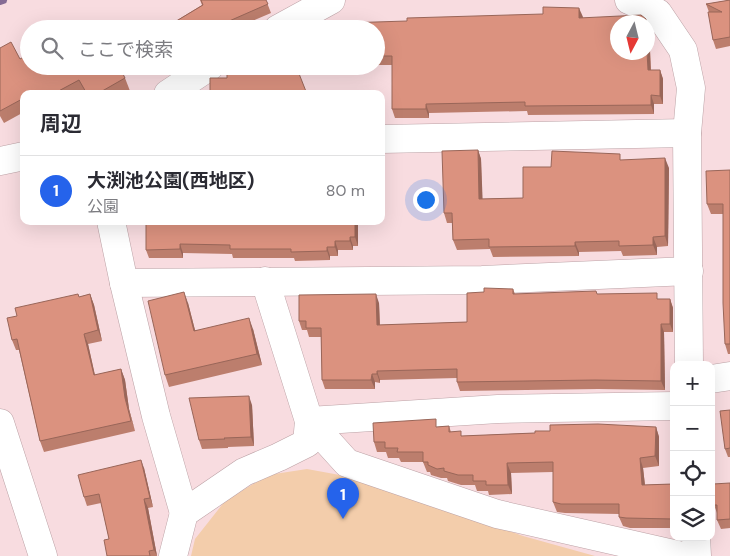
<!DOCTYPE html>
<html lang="ja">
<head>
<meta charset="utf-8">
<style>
	body { margin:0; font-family:"DM Sans","Noto Sans JP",sans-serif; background:#f7f7f7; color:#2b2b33 }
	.controls { position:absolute; right:15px; bottom:15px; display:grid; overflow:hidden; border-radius:10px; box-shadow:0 5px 20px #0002 }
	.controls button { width:45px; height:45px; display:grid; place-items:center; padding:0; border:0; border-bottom:1px solid #e1e1e2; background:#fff; color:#2b2b33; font:25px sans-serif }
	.compass { position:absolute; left:610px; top:15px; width:45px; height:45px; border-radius:50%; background:#fff; box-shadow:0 5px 20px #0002; rotate:187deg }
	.you { position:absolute; left:425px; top:199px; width:18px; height:18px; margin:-12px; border:4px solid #fff; border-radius:50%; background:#1a73e8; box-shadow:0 0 0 8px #1a73e833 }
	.badge { display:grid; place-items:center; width:32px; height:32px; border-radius:50%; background:#2563eb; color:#fff; font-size:16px; font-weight:700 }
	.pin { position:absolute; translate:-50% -41px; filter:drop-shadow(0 1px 2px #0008) }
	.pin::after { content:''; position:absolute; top:26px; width:18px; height:15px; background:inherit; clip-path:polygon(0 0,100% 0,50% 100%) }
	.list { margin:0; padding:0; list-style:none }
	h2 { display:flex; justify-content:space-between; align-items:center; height:65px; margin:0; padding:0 20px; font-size:21px }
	h2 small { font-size:16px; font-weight:400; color:#7c7c81 }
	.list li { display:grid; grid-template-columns:32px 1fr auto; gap:15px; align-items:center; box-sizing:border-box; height:70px; padding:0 20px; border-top:1px solid #e1e1e2 }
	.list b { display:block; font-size:19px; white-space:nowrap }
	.list p { margin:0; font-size:16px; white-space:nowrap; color:#7c7c81 }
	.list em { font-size:16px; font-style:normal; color:#7c7c81 }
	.icon { flex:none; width:28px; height:28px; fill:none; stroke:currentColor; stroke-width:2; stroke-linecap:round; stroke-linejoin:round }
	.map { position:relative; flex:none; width:730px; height:556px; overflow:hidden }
	.search { position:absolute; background:#fff; box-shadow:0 5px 20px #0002; left:20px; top:20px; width:365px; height:55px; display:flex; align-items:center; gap:12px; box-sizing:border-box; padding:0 18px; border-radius:28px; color:#7c7c81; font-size:19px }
	.panel { position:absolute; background:#fff; box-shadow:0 5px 20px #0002; left:20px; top:90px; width:365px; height:135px; border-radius:10px }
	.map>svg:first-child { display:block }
	.green { fill:#f3cdab }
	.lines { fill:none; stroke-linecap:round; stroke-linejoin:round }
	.stream { stroke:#856b94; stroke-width:8 }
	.minor-casing { stroke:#bca2a6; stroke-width:29 }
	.minor { stroke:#fff; stroke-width:28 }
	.wall { fill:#bc7e6d }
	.shaded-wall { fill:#996659 }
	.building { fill:#db927f; stroke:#996659 }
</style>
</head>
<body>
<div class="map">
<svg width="730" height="556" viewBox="0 0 730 556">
	<rect width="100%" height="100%" fill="#f8dce0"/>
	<polygon class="green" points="307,469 367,480 523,536 595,556 191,556 195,539 225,501 268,475"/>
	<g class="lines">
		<polyline class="stream" points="0,1 3,0"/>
		<g class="minor-casing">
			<g id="minor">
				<polyline points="629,0 658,13 683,50 691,88 687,133 689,365"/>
				<polyline points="278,29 331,0"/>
				<polyline points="168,94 210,66"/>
				<polyline points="381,139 687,133"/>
				<polyline points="0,161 24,156"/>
				<polyline points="111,221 124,283 156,416 184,513"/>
				<polyline points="265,281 309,421 347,463 497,514 682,556"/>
				<polyline points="124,283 482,280 689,271"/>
				<polyline points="711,379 730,376"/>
				<polyline points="0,423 43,556"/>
				<polyline points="696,537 697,556"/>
				<polyline points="173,556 184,513 244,472 279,457 307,443 309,421 498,409 674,406"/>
			</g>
		</g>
		<use href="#minor" class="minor"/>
	</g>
	<g class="wall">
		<polygon points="200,0 266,0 271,13 234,29 163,29 202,5"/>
		<polygon points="730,0 730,46 716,49 713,40 709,12 706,4"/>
		<polygon points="583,18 648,52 648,24 649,27 651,70 660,70 663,79 663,104 654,104 654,114 528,115 527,111 429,113 429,118 395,118 392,109 392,65 376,65 376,29"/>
		<polygon points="0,48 20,59 29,66 125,78 130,91 124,94 84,94 83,92 80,94 24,94 24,112 4,123 0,116"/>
		<polygon points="166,66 175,66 168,70"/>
		<polygon points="478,150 481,159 482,199 523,198 551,167 622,160 669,168 668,246 657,247 657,255 623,256 621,251 579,252 579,256 493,257 490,249 457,250 453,240 452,223 447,223 444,213"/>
		<polygon points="730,170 730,354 728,354 725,344 723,214 711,214 707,204"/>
		<polygon points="146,221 357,221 358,224 358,246 353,246 353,250 338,250 338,256 330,256 330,260 295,261 294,258 233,258 232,254 183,253 183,258 149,258 146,250"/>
		<polygon points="513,289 515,294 597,294 659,299 670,299 673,308 673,332 664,332 665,390 598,389 460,391 457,382 457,378 380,380 380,383 375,382 375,389 325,389 322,380 321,337 309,337 307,330 302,330 299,321 379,303 380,325 467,322 484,292"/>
		<polygon points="90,294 94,305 102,341 88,344 95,375 121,369 125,380 129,409 135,431 44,452 40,441 19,350 16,350 12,340 17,316 79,297"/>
		<polygon points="188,303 195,330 253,329 262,365 169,387 165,375"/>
		<polygon points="252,405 254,446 228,447 228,448 202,449 199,440"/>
		<polygon points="730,410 730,457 728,457 725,449"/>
		<polygon points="449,426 451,432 462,436 535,433 550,431 656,427 659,437 659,466 643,468 645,485 673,484 674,528 630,528 623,526 619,517 619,514 565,513 557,512 553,502 553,472 511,473 512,494 489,495 488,491 477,491 475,485 461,485 448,481 447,478 441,478 431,475 430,472 427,472 423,462 401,462 399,458 388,458 386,452 377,452 374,442 439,427"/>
		<polygon points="144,468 153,507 148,508 157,556 107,556 109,539 101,503 87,506 84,497"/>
		<polygon points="730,483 730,528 721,529 717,520 717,513 714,505"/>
	</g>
	<g class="shaded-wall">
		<polygon points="579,8 583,17 583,27 579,18"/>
		<polygon points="648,24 649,27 651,79 648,70"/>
		<polygon points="660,70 663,79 663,104 660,96"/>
		<polygon points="651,95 654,104 654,114 651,105"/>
		<polygon points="426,104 429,113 429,118 426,109"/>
		<polygon points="478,150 481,159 483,209 479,199"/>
		<polygon points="665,158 669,168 668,246 665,236"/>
		<polygon points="355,221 357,221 358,224 358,246 355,237"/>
		<polygon points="350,237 353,246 353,250 350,241"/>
		<polygon points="653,237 657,247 657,255 653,245"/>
		<polygon points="335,241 338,250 338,256 335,247"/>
		<polygon points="575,242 579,252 579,256 575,246"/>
		<polygon points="180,244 183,253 183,258 180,249"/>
		<polygon points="327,247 330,256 330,260 327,251"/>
		<polygon points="184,292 188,303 198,342 194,331"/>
		<polygon points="90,294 94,305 102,341 98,330"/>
		<polygon points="376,294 379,303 380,334 377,325"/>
		<polygon points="670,299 673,308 673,332 670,324"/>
		<polygon points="249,318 253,329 262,365 257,354"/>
		<polygon points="661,324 664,332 665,390 661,381"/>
		<polygon points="84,334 88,344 97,385 94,375"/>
		<polygon points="121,369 125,380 129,409 135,431 125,398"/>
		<polygon points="377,371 380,380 380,383 377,374"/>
		<polygon points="372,374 375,382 375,389 371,380"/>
		<polygon points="249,396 252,405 254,446 251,437"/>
		<polygon points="656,427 659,437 659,466 655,456"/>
		<polygon points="640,458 643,468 646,495 642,485"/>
		<polygon points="141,460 144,468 153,507 150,498"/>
		<polygon points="507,463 511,473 512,494 508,485"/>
		<polygon points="673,484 674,486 674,521 673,519"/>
		<polygon points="144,499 148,508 157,556 154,550"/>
	</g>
	<g class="building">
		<polygon points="201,0 266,0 268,4 211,29 163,29 203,5"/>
		<polygon points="730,0 730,37 713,40 708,12 722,12 706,4"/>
		<polygon points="543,7 579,8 579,18 641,15 646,19 646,22 618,22 618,52 647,52 648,70 660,70 660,96 651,95 651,105 525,106 525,102 426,104 426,109 392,109 392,56 376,56 376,29 313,29 313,24 407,21 407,18 543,14"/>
		<polygon points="11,42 20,59 29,54 29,66 119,66 125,78 97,94 87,94 79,80 53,94 24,94 24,98 0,111 0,48"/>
		<polygon points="254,66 296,66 307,94 210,94 210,78 227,78 227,70 254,69"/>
		<polygon points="478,150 479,199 523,198 523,167 551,167 552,151 620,154 620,160 665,158 665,236 653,237 653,245 619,246 619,241 575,242 575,246 489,247 489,239 453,240 452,213 444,213 442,151"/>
		<polygon points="730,170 730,344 725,344 723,303 723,204 707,204 706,171"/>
		<polygon points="146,221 355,221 355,237 350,237 350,241 335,241 335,247 327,247 327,251 291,252 291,249 230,249 230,245 180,244 180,249 146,250"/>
		<polygon points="484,288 513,289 513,294 596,291 597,294 657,293 657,299 670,299 670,324 661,324 661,381 595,380 457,382 457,369 377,371 377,374 372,374 371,380 322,380 321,328 306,328 306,321 299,321 299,295 376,294 377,325 467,322 467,293 484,292"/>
		<polygon points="184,292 194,331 249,318 257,354 165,375 148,301"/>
		<polygon points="78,294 79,297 90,294 98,330 84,334 94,375 121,369 125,398 131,421 40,441 17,339 12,340 7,318 17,316 15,308"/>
		<polygon points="249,396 251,437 224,438 225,439 199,440 189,398"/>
		<polygon points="730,410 730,448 725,449 720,411"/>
		<polygon points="436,419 436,427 449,426 449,432 461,431 461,436 535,433 535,431 550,431 550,425 598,424 656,427 655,456 640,458 642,485 673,484 673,519 626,518 619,517 619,504 561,504 553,502 553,462 507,463 508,485 486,485 486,481 473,481 473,475 458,475 444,471 444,468 437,469 428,465 428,462 423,462 423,452 397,452 398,448 385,448 385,442 374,442 373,423"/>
		<polygon points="141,460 150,498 144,499 154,550 149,551 150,556 107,556 104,540 109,539 99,494 84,497 78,475"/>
		<polygon points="730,483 730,519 717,520 717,505 714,505 713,484"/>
	</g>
</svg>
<div class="controls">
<button>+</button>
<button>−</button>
<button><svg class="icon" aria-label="locate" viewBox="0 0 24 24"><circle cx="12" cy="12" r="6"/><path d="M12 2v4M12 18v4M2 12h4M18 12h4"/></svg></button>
<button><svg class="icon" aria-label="layers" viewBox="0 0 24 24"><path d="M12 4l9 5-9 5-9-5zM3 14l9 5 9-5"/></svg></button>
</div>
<svg class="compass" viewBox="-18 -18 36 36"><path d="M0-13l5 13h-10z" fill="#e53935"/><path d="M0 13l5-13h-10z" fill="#7c7c81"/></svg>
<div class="you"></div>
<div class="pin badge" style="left:343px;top:519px">1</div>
<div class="search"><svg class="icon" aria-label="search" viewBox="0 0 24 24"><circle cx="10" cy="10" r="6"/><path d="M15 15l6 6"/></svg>ここで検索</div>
<section class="panel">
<h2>周辺<small></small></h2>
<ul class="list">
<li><span class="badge">1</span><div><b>大渕池公園(西地区)</b><p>公園</p></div><em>80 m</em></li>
</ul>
</section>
</div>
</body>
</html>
